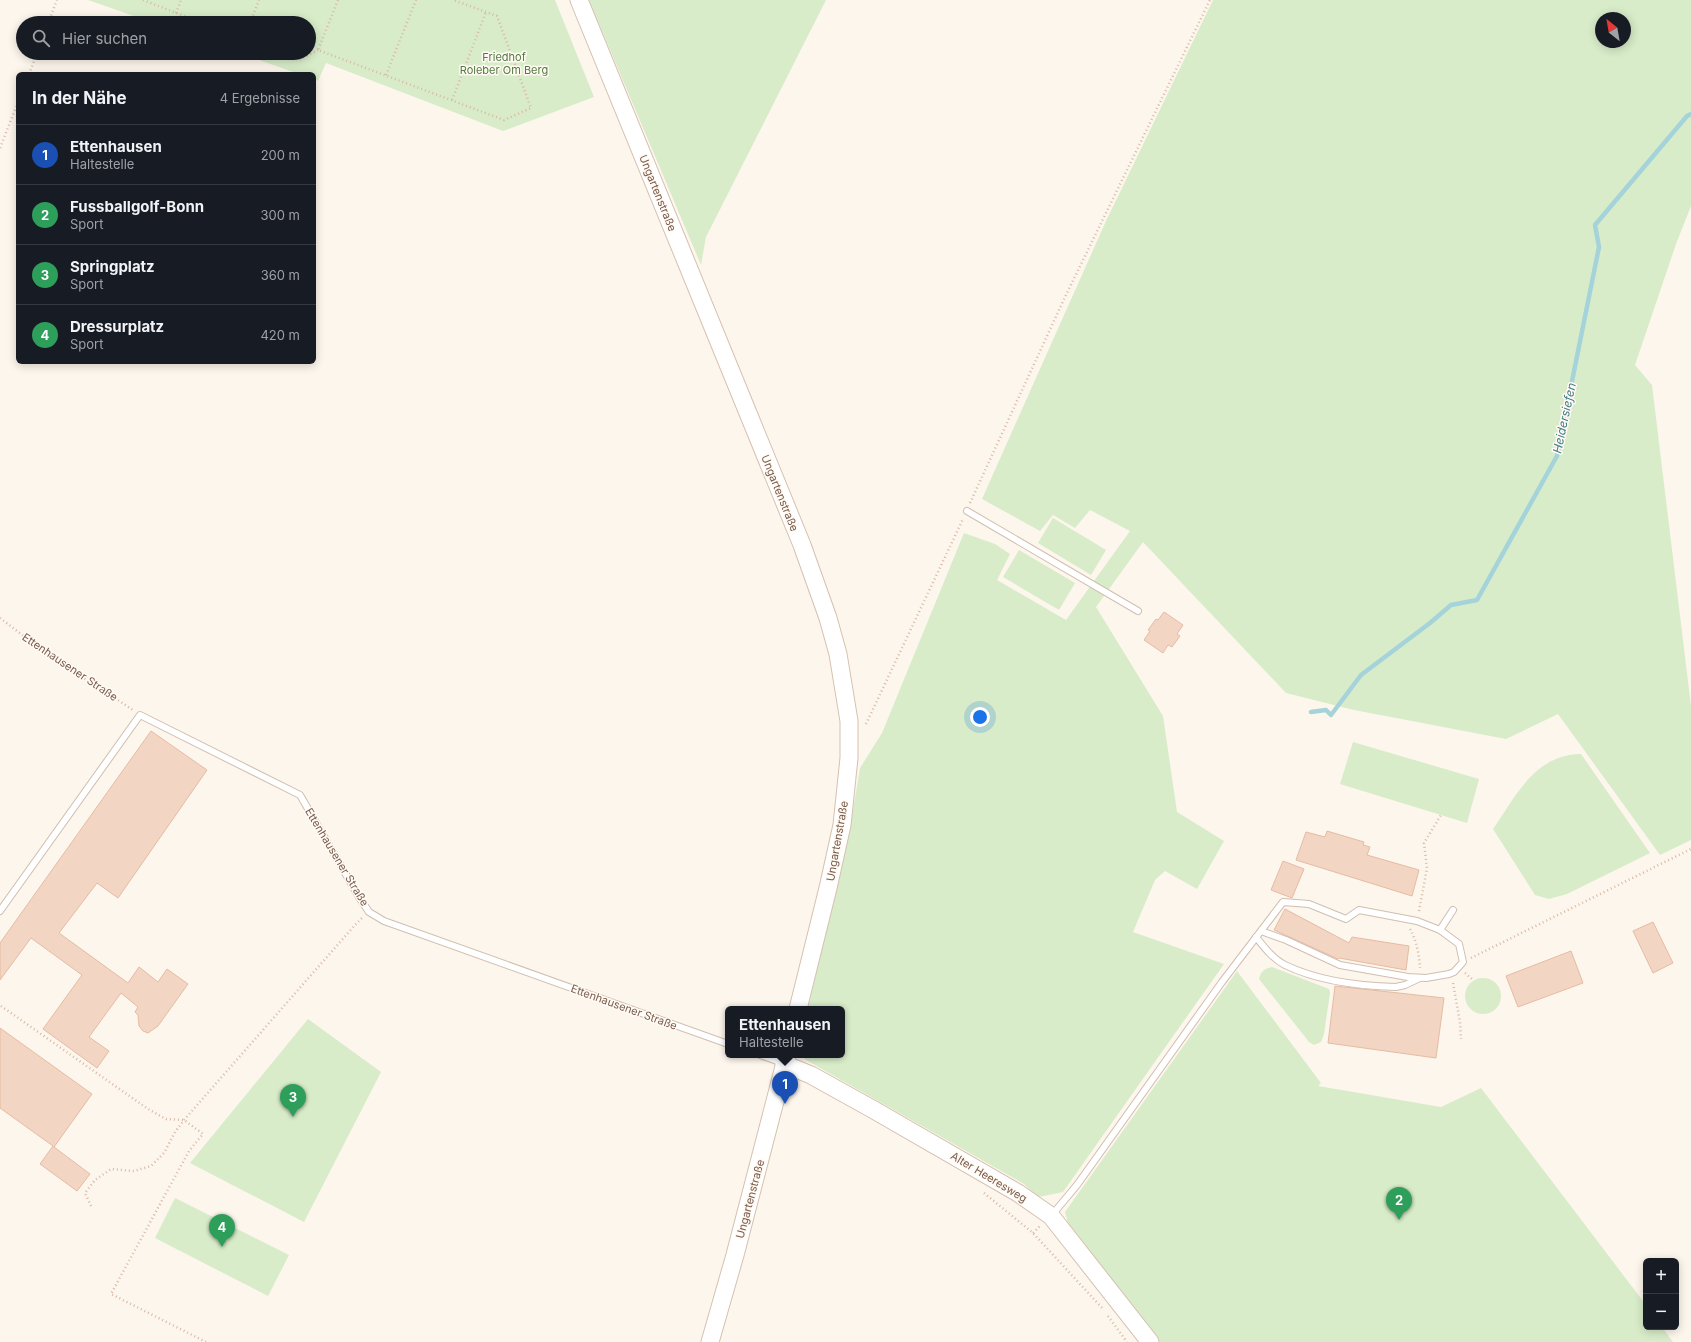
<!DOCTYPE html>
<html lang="de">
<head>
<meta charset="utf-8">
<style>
	body { margin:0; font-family:Inter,sans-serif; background:#20242c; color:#f1f3f6 }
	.controls { position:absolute; right:12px; bottom:12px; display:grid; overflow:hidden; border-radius:6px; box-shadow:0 2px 10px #0003 }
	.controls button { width:36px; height:36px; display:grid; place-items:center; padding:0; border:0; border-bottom:1px solid #363941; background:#171b24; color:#f1f3f6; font:20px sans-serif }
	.compass { position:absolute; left:1595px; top:12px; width:36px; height:36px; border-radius:50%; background:#171b24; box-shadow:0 2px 10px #0003; rotate:329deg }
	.you { position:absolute; left:980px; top:717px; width:14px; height:14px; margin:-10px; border:3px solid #fff; border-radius:50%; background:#1a73e8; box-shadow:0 0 0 6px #1a73e833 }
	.badge { display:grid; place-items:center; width:26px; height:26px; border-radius:50%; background:#d93025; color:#fff; font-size:13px; font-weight:700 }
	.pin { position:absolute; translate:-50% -33px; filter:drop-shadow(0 1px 2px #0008) }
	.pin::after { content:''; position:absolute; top:21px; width:14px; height:12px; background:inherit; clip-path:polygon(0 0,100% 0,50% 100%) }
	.popup { position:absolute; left:725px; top:1006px; width:120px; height:52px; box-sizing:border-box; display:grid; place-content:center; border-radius:6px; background:#171b24; filter:drop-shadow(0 1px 3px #0005); font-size:13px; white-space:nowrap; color:#9ea1a6 }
	.popup b { font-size:15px; color:#f1f3f6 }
	.popup::after { content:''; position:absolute; left:50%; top:100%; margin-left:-8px; border:8px solid transparent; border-top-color:#171b24 }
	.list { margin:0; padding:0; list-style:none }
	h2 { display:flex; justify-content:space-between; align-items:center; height:52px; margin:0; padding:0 16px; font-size:17px }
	h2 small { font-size:13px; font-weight:400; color:#9ea1a6 }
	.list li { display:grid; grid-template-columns:26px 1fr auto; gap:12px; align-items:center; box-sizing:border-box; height:60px; padding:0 16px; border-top:1px solid #363941 }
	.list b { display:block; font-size:15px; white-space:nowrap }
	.list p { margin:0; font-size:13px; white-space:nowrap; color:#9ea1a6 }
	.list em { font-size:13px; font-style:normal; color:#9ea1a6 }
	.icon { flex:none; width:22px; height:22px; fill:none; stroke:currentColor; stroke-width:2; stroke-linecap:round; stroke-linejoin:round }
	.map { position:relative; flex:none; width:1691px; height:1342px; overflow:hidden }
	.search { position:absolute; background:#171b24; box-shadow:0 2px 10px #0003; left:16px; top:16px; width:300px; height:44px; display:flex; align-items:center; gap:10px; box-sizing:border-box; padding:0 14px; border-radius:22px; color:#9ea1a6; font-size:15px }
	.panel { position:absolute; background:#171b24; box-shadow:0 2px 10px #0003; left:16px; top:72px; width:300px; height:292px; border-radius:6px }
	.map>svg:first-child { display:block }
	.green { fill:#d8ecc9; fill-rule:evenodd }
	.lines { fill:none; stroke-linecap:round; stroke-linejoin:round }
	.stream { stroke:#a5d3da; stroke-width:4.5 }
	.building { fill:#f3d5c3; stroke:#e6bba3 }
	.lane-casing { stroke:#d1beb0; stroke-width:8 }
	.secondary-casing { stroke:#d6c0b0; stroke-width:19 }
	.path { stroke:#d9b8a5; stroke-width:2.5; stroke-dasharray:1 3; stroke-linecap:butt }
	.lane { stroke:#fff; stroke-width:6 }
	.secondary { stroke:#fff; stroke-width:17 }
	.labels { text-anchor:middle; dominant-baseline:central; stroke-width:3; stroke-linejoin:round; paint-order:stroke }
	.park-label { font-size:11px; fill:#537a41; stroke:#fffaf3 }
	.street-label { font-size:11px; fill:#7a5c4d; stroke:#fffaf3 }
	.water-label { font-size:12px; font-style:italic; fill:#437c86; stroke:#fffaf3 }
</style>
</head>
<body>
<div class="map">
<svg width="1691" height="1342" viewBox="0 0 1691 1342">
	<rect width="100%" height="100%" fill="#fdf6ec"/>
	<g class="green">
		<polygon points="88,0 555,0 594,97 503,131 326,63 318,81 314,79 314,74 299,74 239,53 309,53 309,23 154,23"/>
		<polygon points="589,0 826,0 706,237 701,265"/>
		<path d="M1213 0H1691V206L1676 244 1635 365 1652 385 1691 706V840L1660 855 1558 714 1506 739 1354 710 1286 693 1143 542 1096 607 1163 716 1177 812 1224 841 1197 889 1165 871 1155 880 1133 932 1224 964 1063 1192 1038 1197 1024 1184 806 1060 801 1055H842V1009H808L851 822 860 768 882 733 964 533 995 544 1010 554 997 580 1066 620 1130 531 1090 510 1075 528 1053 515 1040 531 982 499 1106 221ZM1601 18H1625V42H1601Z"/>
		<polygon points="1053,518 1106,550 1091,575 1038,543"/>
		<polygon points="1019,550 1075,583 1059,610 1003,577"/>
		<polygon points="1353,742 1479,779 1467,823 1340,784"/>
		<path d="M1581 754 1650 853 1567 894 1549 899 1535 895 1493 829C1517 795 1534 755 1581 754Z"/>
		<path d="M1272 967 1329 989 1330 993 1324 1034 1321 1042 1314 1045 1309 1042 1259 979C1261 971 1264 969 1272 967Z"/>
		<polygon points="1237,971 1321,1083 1318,1086 1441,1107 1481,1088 1646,1305 1646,1327 1662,1327 1673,1342 1154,1342 1070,1231 1065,1212"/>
		<circle cx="1483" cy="996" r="18"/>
		<polygon points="308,1019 381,1072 304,1222 190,1163"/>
		<polygon points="175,1198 289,1255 268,1296 155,1238"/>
	</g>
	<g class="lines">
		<polyline class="stream" points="1311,712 1326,710 1331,715 1361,675 1430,623 1451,605 1477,600 1557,456 1599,247 1595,225 1687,116 1691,114"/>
	</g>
	<g class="building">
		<polygon points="1164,612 1183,625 1177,634 1180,636 1172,647 1168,645 1163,653 1144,640 1150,631 1148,630 1156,619 1158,620"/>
		<polygon points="151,731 207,770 118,898 97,883 59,933 128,983 139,967 158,982 167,969 188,984 158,1026 148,1033 143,1031 139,1026 138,1015 135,1012 138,1007 121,993 89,1037 109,1051 97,1068 43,1029 82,975 31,938 0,980 0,943"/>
		<polygon points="1327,831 1364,842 1363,845 1370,847 1367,855 1419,870 1412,896 1296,860 1306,832 1325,837"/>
		<polygon points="1283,861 1304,869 1292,898 1271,890"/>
		<polygon points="1285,909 1349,943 1352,937 1409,946 1406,970 1339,958 1338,959 1283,934 1274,930"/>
		<polygon points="1653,922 1673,963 1653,973 1633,931"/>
		<polygon points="1571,951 1583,983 1518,1007 1506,976"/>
		<polygon points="1335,986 1444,998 1436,1058 1328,1043"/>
		<polygon points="0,1028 92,1094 54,1147 90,1174 77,1191 40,1164 53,1146 0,1108"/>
	</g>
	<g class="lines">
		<g class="lane-casing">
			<g id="lane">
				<polyline points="967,511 1138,611"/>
				<polyline points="0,911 140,715 300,795 359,897 369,912 384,921 728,1044"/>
				<polyline points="1440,930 1453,910"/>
				<path d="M1256 937C1264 947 1273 959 1285 965 1318 981 1358 986 1396 987L1405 985 1420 978"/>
				<polyline points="760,1055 783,1063"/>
				<polyline points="1052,1215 1077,1185 1222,982 1283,902 1309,904 1346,919 1359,910 1417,921 1440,930 1459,944 1463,962 1454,972 1449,974 1426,978 1408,977 1340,965 1286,940 1261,931"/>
			</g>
		</g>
		<g class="secondary-casing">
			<g id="secondary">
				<polyline points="579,0 802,545 828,618 838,654 849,721 849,758 842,825 828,888 798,1009"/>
				<polyline points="784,1064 811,1075 874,1110 1018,1193 1051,1216 1150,1342"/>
				<polyline points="710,1342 735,1255 787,1055"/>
			</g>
		</g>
		<g class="path">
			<polyline points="143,0 202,23"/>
			<polyline points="338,0 318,50 504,120 531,108 497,16 453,0"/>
			<polyline points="176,13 181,0"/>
			<polyline points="48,23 57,0"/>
			<polyline points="250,23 259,0"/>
			<polyline points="281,53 299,60 318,50"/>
			<polyline points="29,74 37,53"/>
			<polyline points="386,75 416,0"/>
			<polyline points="452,100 486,12"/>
			<polyline points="0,148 18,102"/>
			<polyline points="970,503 1065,297 1210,0"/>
			<polyline points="0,618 46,653 133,710"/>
			<polyline points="866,724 963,519"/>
			<polyline points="1419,911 1427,868 1424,843 1441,815"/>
			<path d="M1410 929C1417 942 1419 954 1420 968"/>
			<polyline points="1471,958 1691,849"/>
			<polyline points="1465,973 1473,980"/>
			<polyline points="1453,983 1460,1022 1461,1039"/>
			<polyline points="1,1006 148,1109 166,1119 184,1120 203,1134 189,1151 111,1294 206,1342"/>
			<polyline points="984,1193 1033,1233 1103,1309"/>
			<polyline points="91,1206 85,1193 95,1180 111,1169 134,1171 151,1166 164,1153 175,1132 184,1120 355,925 362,918"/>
			<polyline points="1033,1233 1040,1226"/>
			<polyline points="1108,1316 1127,1342"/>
		</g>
		<use href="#lane" class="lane"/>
		<use href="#secondary" class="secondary"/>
	</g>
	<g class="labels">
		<g class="park-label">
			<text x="504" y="57">Friedhof<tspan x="504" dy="13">Roleber Om Berg</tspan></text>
		</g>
		<g class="street-label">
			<text transform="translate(658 193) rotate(68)">Ungartenstraße</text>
			<text transform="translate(780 493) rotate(68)">Ungartenstraße</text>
			<text transform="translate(70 667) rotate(34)">Ettenhausener Straße</text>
			<text transform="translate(837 841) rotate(-80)">Ungartenstraße</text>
			<text transform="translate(337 857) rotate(59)">Ettenhausener Straße</text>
			<text transform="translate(624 1007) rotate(20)">Ettenhausener Straße</text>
			<text transform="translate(989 1177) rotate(31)">Alter Heeresweg</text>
			<text transform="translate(750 1199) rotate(-75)">Ungartenstraße</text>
		</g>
		<g class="water-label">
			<text transform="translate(1564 418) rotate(-78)">Heidersiefen</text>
		</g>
	</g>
</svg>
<div class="controls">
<button>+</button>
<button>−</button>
</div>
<svg class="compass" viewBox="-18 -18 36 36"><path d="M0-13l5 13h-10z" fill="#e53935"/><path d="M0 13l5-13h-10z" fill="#9ea1a6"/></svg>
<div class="you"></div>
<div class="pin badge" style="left:785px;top:1104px;background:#1a4fb4">1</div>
<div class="popup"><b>Ettenhausen</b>Haltestelle</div>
<div class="pin badge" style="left:1399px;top:1220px;background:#2e9e5b">2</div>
<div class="pin badge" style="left:293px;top:1117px;background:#2e9e5b">3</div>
<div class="pin badge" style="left:222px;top:1247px;background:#2e9e5b">4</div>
<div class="search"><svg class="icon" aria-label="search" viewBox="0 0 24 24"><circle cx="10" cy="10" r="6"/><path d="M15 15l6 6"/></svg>Hier suchen</div>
<section class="panel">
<h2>In der Nähe<small>4 Ergebnisse</small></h2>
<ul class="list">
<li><span class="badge" style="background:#1a4fb4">1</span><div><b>Ettenhausen</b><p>Haltestelle</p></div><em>200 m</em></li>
<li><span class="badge" style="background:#2e9e5b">2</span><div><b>Fussballgolf-Bonn</b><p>Sport</p></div><em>300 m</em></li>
<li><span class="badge" style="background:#2e9e5b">3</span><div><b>Springplatz</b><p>Sport</p></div><em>360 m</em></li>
<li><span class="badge" style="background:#2e9e5b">4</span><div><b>Dressurplatz</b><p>Sport</p></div><em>420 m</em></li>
</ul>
</section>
</div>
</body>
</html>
